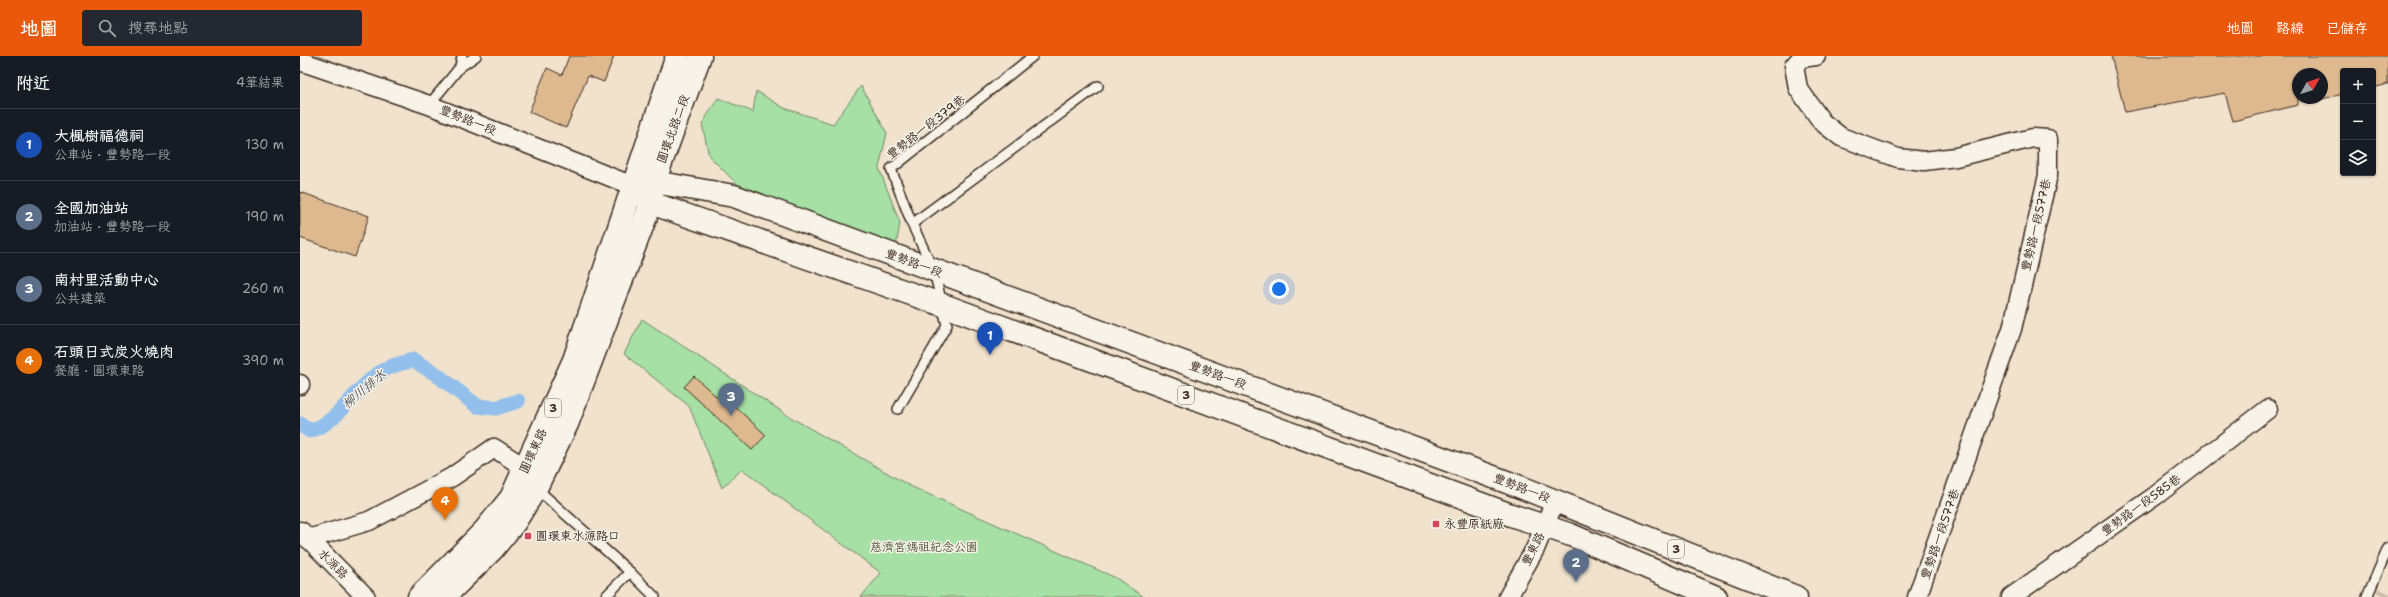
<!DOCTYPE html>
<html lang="zh-TW">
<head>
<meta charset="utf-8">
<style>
	body { margin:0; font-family:"Shantell Sans","LXGW WenKai TC",sans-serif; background:#242831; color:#f1f3f6 }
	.controls { position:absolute; right:12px; top:12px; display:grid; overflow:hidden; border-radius:4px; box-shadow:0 1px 3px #0004 }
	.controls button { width:36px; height:36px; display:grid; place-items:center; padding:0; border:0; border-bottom:1px solid #363941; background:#171b24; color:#f1f3f6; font:20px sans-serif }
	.compass { position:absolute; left:1992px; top:12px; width:36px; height:36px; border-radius:50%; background:#171b24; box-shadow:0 1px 3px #0004; rotate:51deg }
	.you { position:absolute; left:979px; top:233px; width:14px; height:14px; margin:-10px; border:3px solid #fff; border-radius:50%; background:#1a73e8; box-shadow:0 0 0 6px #1a73e833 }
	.badge { display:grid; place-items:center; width:26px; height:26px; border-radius:50%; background:#ea580c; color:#fff; font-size:13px; font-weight:700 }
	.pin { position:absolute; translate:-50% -33px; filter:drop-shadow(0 1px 2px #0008) }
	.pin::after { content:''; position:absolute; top:21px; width:14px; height:12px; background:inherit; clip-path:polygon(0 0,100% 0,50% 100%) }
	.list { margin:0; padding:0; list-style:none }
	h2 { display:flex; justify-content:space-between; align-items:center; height:52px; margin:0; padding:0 16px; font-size:17px }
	h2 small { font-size:13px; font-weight:400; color:#9ea1a6 }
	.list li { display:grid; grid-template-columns:26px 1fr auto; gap:12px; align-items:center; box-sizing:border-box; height:72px; padding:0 16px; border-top:1px solid #363941 }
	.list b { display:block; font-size:15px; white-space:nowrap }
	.list p { margin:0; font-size:13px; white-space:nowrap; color:#9ea1a6 }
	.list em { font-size:13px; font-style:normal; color:#9ea1a6 }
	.icon { flex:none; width:22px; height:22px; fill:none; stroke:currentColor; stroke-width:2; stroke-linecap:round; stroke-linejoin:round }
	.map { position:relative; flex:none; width:2088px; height:541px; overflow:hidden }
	header { display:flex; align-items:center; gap:24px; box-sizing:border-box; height:56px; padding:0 20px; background:#ea580c; color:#fff }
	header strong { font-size:19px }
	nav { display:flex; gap:22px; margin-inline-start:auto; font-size:14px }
	.search { width:280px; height:36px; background:#242831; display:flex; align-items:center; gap:10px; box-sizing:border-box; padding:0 14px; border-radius:4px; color:#9ea1a6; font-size:15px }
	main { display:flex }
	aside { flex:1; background:#171b24 }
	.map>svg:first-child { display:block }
	.green { fill:#a6e0a5; stroke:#708562 }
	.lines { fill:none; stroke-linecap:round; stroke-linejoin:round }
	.canal { stroke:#92bfec; stroke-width:15 }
	.building { fill:#deb98f; stroke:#3b2a1e }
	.tertiary-tunnel { stroke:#ccbdaa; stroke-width:22; stroke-dasharray:22 11; stroke-linecap:butt }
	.service-casing { stroke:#3b2a1e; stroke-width:12 }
	.minor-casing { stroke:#3b2a1e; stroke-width:21 }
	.tertiary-casing { stroke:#3b2a1e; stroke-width:25 }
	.primary-casing { stroke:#3b2a1e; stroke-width:25 }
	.service { stroke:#f7f3e8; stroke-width:9 }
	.minor { stroke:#f7f3e8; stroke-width:18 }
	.tertiary { stroke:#f7f3e8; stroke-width:22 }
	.primary { stroke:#f7f3e8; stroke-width:22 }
	.poi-dot { fill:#d1495b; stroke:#f7f3e8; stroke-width:1.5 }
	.labels { text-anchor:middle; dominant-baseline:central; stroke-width:3; stroke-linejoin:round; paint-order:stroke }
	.shield { fill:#f7f3e8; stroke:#73665b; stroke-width:1 }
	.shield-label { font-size:11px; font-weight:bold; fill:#3b2a1e }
	.street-label { font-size:12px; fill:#3b2a1e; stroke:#f7f3e8 }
	.poi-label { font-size:12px; fill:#3b2a1e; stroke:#f7f3e8; text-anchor:start }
	.park-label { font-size:12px; fill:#565840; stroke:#f7f3e8 }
	.water-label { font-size:13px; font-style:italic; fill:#55575c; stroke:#f7f3e8 }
</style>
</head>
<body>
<header>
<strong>地圖</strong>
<div class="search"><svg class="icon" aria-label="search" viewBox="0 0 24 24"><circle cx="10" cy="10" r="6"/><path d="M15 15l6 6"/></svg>搜尋地點</div>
<nav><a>地圖</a><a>路線</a><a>已儲存</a></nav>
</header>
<main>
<aside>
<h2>附近<small>4筆結果</small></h2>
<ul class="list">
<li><span class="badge" style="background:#1a4fb4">1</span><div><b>大楓樹福德祠</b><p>公車站 · 豐勢路一段</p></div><em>130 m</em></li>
<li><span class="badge" style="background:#5c6f8a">2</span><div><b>全國加油站</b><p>加油站 · 豐勢路一段</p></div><em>190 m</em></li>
<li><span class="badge" style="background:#5c6f8a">3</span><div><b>南村里活動中心</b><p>公共建築</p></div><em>260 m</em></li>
<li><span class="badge" style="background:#e8710a">4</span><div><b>石頭日式炭火燒肉</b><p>餐廳 · 圓環東路</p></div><em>390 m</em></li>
</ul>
</aside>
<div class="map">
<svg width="2088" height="541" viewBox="0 0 2088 541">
	<rect width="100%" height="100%" fill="#f0e2cd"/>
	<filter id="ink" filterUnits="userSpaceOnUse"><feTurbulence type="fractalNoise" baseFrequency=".025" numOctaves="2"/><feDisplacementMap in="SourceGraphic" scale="8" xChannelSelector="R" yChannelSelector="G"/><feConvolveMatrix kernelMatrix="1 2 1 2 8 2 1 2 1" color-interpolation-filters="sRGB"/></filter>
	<g filter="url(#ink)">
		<g class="green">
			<polygon points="561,30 587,77 579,112 600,167 596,191 441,132 409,100 402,68 418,42 453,56 456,35 484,52 533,68"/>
			<polygon points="342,263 490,361 610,430 816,522 844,541 561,541 581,517 442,413 422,432 389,350 324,298"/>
		</g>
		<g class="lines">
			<path class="canal" d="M0 368 10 375C41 365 56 330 84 314 92 309 104 307 113 304L136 318 177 350 196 352 218 345"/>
		</g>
		<g class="building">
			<polygon points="269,0 314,0 304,26 288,20 266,72 229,56 247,12 262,19"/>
			<polygon points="1811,0 2088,0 2088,28 2073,32 2073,15 2043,15 2043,38 2022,43 2022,18 1998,18 1998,49 1933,65 1925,37 1825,56"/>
			<polygon points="0,136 69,160 55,201 0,182"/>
			<polygon points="394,320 419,343 431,347 466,379 452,394 384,331"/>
		</g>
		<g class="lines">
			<polyline class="tertiary-tunnel" points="2086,541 2088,537"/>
			<g class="service-casing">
				<g id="service">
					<polyline points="160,11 176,0"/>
					<polyline points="129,49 160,11 162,0"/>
					<polyline points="612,168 798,30"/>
					<polyline points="598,353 647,269 634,215 612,168 591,113 733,0"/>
					<polyline points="236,432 330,516 355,541"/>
					<polyline points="305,541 330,516"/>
					<polyline points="2067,541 2088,492"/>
				</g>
			</g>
			<g class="minor-casing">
				<g id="minor">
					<polyline points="1516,0 1501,2 1494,10 1498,32 1522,66 1541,81 1598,102 1624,105 1656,101 1733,82 1748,83 1748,119 1712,273 1617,541"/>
					<polyline points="0,5 129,49 333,130"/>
					<polyline points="0,329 0,328"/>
					<polyline points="1,475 66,541"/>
					<polyline points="8,483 69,465 152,421 194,392 216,406 223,418"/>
					<polyline points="1208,541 1235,493 1255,445"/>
					<polyline points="1711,541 1855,440 1968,353"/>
				</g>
			</g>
			<g class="tertiary-casing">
				<g id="tertiary">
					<polyline points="333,130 377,0"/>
					<polyline points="351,144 354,126 400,0"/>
				</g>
			</g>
			<g class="primary-casing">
				<g id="primary">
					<polyline points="333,130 354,126 434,140 1223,432 1496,541"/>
					<polyline points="333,130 351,147 643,249 1211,459 1271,479 1416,541"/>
					<polyline points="119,541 185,474 211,442 274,304 333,130"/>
					<polyline points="144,541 192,494 215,466 236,432 267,368 351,147"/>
				</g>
			</g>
			<use href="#service" class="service"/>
			<use href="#minor" class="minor"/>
			<use href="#tertiary" class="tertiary"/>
			<use href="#primary" class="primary"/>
		</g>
	</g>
	<g class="poi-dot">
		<rect x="1132" y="464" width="8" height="8" rx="2"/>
		<rect x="224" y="476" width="8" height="8" rx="2"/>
	</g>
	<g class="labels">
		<g class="shield">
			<rect x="878" y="330" width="16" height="18" rx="3"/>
			<rect x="245" y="343" width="16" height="18" rx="3"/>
			<rect x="1368" y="484" width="16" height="18" rx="3"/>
		</g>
		<g class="shield-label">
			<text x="886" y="339">3</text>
			<text x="253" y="352">3</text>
			<text x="1376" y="493">3</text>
		</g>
		<g class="street-label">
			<text transform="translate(168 64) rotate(22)">豐勢路一段</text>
			<text transform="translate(626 71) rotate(-38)">豐勢路一段379巷</text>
			<text transform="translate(373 73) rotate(-70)">圓環北路二段</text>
			<text transform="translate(1736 169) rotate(-77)">豐勢路一段577巷</text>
			<text transform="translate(614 207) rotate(20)">豐勢路一段</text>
			<text transform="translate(918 319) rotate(20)">豐勢路一段</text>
			<text transform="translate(233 395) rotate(-65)">圓環東路</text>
			<text transform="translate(1222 432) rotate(21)">豐勢路一段</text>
			<text transform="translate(1841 449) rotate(-36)">豐勢路一段585巷</text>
			<text transform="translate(1640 478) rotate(-71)">豐勢路一段577巷</text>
			<text transform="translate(1233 493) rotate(-63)">豐東路</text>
			<text transform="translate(33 508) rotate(45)">水源路</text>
		</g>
		<g class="poi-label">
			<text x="1144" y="468">永豐原紙廠</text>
			<text x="236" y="480">圓環東水源路口</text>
		</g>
		<g class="park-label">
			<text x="624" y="491">慈濟宮媽祖紀念公園</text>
		</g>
		<g class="water-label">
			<text transform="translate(64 333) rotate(-40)">柳川排水</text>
		</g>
	</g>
</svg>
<div class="controls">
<button>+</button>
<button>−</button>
<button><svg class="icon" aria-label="layers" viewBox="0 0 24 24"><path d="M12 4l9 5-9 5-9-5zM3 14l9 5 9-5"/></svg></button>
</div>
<svg class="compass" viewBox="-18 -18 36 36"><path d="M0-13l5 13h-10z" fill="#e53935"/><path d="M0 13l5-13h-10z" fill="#9ea1a6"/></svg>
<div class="you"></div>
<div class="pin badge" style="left:690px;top:299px;background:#1a4fb4">1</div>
<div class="pin badge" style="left:1276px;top:526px;background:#5c6f8a">2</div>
<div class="pin badge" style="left:431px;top:360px;background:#5c6f8a">3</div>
<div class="pin badge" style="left:145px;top:464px;background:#e8710a">4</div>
</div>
</main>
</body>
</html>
